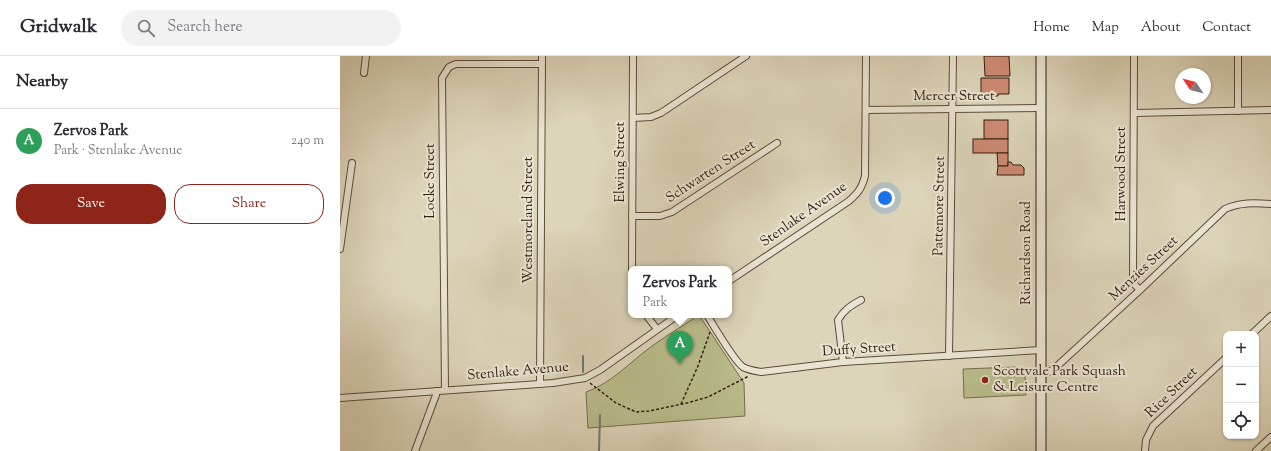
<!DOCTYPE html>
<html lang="en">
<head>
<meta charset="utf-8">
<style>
	body { margin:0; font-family:"Sorts Mill Goudy",serif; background:#f2f2f3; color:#2b2b33 }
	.controls { position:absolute; right:12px; bottom:12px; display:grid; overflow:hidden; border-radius:8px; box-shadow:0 1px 3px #0004 }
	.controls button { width:36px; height:36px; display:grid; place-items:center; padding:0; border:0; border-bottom:1px solid #e1e1e2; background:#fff; color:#2b2b33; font:20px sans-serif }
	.compass { position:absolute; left:835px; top:12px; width:36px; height:36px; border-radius:50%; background:#fff; box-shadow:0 1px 3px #0004; rotate:305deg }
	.you { position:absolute; left:545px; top:142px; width:14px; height:14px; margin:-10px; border:3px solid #fff; border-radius:50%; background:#1a73e8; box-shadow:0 0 0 6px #1a73e833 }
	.badge { display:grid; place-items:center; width:26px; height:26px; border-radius:50%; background:#8f2418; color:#fff; font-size:13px; font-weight:700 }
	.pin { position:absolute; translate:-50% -33px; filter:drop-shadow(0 1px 2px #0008) }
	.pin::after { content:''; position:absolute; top:21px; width:14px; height:12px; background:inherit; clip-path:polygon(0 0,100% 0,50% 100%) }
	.popup { position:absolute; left:288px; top:210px; width:104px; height:52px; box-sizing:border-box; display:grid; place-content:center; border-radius:8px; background:#fff; filter:drop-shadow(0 1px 3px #0005); font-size:13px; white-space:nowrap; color:#7c7c81 }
	.popup b { font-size:15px; color:#2b2b33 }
	.popup::after { content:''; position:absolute; left:50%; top:100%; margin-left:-8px; border:8px solid transparent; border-top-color:#fff }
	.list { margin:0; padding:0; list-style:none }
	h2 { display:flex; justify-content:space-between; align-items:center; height:52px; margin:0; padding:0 16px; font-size:17px }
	h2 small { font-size:13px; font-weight:400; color:#7c7c81 }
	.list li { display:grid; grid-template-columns:26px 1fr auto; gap:12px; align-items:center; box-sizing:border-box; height:64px; padding:0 16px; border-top:1px solid #e1e1e2 }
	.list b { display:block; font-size:15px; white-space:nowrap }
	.list p { margin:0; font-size:13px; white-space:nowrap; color:#7c7c81 }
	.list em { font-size:13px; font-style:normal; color:#7c7c81 }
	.actions { display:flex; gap:8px; padding:12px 16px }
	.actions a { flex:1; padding:9px 0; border:1px solid #8f2418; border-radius:16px; text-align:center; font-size:14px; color:#8f2418 }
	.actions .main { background:#8f2418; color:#fff }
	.icon { flex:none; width:22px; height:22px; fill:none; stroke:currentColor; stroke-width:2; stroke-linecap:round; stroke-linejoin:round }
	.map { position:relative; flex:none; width:931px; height:395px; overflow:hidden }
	header { display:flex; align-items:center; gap:24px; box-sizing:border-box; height:56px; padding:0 20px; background:#fff; border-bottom:1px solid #e1e1e2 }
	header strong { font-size:19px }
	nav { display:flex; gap:22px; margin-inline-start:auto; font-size:14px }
	.search { width:280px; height:36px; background:#f2f2f3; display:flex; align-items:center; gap:10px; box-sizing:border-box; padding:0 14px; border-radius:22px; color:#7c7c81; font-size:15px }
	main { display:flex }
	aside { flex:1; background:#fff }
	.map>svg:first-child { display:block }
	.green { fill:#b9bb8a; stroke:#766c4d }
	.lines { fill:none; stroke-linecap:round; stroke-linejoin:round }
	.stream { stroke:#6d7974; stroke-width:2 }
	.building { fill:#ce8b72; stroke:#331d10 }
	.minor-casing { stroke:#5e4b3a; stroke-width:8 }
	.secondary-casing { stroke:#331d10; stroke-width:11 }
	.path { stroke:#331d10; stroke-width:1.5; stroke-dasharray:3 2; stroke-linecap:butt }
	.minor { stroke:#e9e4d2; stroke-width:6 }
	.secondary { stroke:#e9e4d2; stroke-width:9 }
	.poi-dot { fill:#8f2418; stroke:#e9e4d2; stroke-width:1.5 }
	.labels { text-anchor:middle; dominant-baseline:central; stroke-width:4; stroke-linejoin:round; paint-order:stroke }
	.street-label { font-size:14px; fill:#331d10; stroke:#e9e4d2 }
	.poi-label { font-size:14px; fill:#331d10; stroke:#e9e4d2; text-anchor:start }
</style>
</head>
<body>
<header>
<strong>Gridwalk</strong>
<div class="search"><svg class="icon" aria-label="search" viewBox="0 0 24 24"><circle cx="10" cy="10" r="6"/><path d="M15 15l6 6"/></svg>Search here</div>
<nav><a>Home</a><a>Map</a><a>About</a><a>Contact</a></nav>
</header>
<main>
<aside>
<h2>Nearby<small></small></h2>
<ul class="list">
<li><span class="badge" style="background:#2e9e5b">A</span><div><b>Zervos Park</b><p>Park · Stenlake Avenue</p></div><em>240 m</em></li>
</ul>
<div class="actions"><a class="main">Save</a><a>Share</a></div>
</aside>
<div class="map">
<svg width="931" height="395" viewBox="0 0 931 395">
	<rect width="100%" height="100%" fill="#ddd5ba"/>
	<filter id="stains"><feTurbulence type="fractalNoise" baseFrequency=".005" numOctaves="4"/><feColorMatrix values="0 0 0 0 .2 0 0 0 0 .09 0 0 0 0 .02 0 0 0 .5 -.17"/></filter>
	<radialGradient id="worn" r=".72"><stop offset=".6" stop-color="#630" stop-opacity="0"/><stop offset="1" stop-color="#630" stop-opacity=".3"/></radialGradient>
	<g class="green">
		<path d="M356 261 361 262 404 327 405 360 248 372 246 336C272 327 290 306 312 290 326 280 341 271 356 261Z"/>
		<polygon points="676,311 676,319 685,318 686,339 624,342 623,313"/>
	</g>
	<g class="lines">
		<g class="stream">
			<polyline points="243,300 243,316"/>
			<polyline points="259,395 260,359"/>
		</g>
	</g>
	<g class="building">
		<polygon points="644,0 669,0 670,20 645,20"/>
		<polygon points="641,22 669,22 669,38 658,38 658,40 648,40 648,42 641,42"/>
		<rect x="644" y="64" width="24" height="19"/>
		<rect x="633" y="83" width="35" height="14"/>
		<polygon points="657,97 668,97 668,110 658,110"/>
		<polygon points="668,106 671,106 673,109 681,109 684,112 684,119 657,119 658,110 668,110"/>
	</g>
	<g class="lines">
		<g class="minor-casing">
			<g id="minor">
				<polyline points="794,0 793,223 795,229 800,234"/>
				<polyline points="24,17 26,0"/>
				<polyline points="526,54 702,52"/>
				<polyline points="898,55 898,0"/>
				<polyline points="794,57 931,54"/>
				<polyline points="293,62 311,61 321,57 406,0"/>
				<polyline points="292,160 320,160 332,156 437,87"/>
				<polyline points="0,193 12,107"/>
				<polyline points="292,213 293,0"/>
				<path d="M389 225 509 145C518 137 522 132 525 120L526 0"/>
				<polyline points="306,259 317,273"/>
				<path d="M367 259C374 270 394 305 403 311 408 314 415 315 421 316L503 306 701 294"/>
				<polyline points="912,278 931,260"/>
				<polyline points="609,300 613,0"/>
				<path d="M503 306 498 264C504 254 510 250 521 244"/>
				<path d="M701 317 709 316 715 312 800 234 885 153C900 146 915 147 931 148"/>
				<polyline points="200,328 202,0"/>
				<polyline points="105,334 102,22 109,11 116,8 202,8"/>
				<polyline points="0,342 213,327 245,322 260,314 338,259"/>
				<polyline points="75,395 96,339 96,335"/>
				<polyline points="805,395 806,384 813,370 886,302"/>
				<polyline points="916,395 931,381"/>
			</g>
		</g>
		<g class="secondary-casing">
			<polyline id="secondary" points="701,395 701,0"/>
		</g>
		<g class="path">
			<polyline points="250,327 276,347 296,356 309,355 347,347 368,341 407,321 408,319"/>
			<polyline points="341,348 358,310 370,276"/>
		</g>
		<use href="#minor" class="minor"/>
		<use href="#secondary" class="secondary"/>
	</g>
	<circle class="poi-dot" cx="645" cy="324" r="4"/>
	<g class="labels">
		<g class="street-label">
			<text x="614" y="41">Mercer Street</text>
			<text transform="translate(281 106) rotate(-90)">Elwing Street</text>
			<text transform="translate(371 116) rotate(-33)">Schwarten Street</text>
			<text transform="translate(782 118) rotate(-90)">Harwood Street</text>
			<text transform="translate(91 125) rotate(-90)">Locke Street</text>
			<text transform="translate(600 150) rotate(-89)">Pattemore Street</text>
			<text transform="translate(464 159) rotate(-35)">Stenlake Avenue</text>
			<text transform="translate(189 164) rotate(-90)">Westmoreland Street</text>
			<text transform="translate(687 197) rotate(-90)">Richardson Road</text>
			<text transform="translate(804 213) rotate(-43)">Menzies Street</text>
			<text transform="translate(519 294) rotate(-4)">Duffy Street</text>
			<text transform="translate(178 316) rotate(-5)">Stenlake Avenue</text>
			<text transform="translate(832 337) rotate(-44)">Rice Street</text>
		</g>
		<g class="poi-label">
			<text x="653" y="316">Scottvale Park Squash<tspan x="653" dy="16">&amp; Leisure Centre</tspan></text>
		</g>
	</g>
	<rect width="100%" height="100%" filter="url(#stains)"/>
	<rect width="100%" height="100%" fill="url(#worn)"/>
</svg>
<div class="controls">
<button>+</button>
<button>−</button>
<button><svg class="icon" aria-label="locate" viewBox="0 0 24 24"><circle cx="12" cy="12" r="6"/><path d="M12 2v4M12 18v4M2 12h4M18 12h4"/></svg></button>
</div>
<svg class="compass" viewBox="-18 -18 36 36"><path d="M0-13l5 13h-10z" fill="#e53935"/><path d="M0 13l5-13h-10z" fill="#7c7c81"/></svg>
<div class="you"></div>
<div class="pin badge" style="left:340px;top:308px;background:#2e9e5b">A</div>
<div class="popup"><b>Zervos Park</b>Park</div>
</div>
</main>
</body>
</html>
